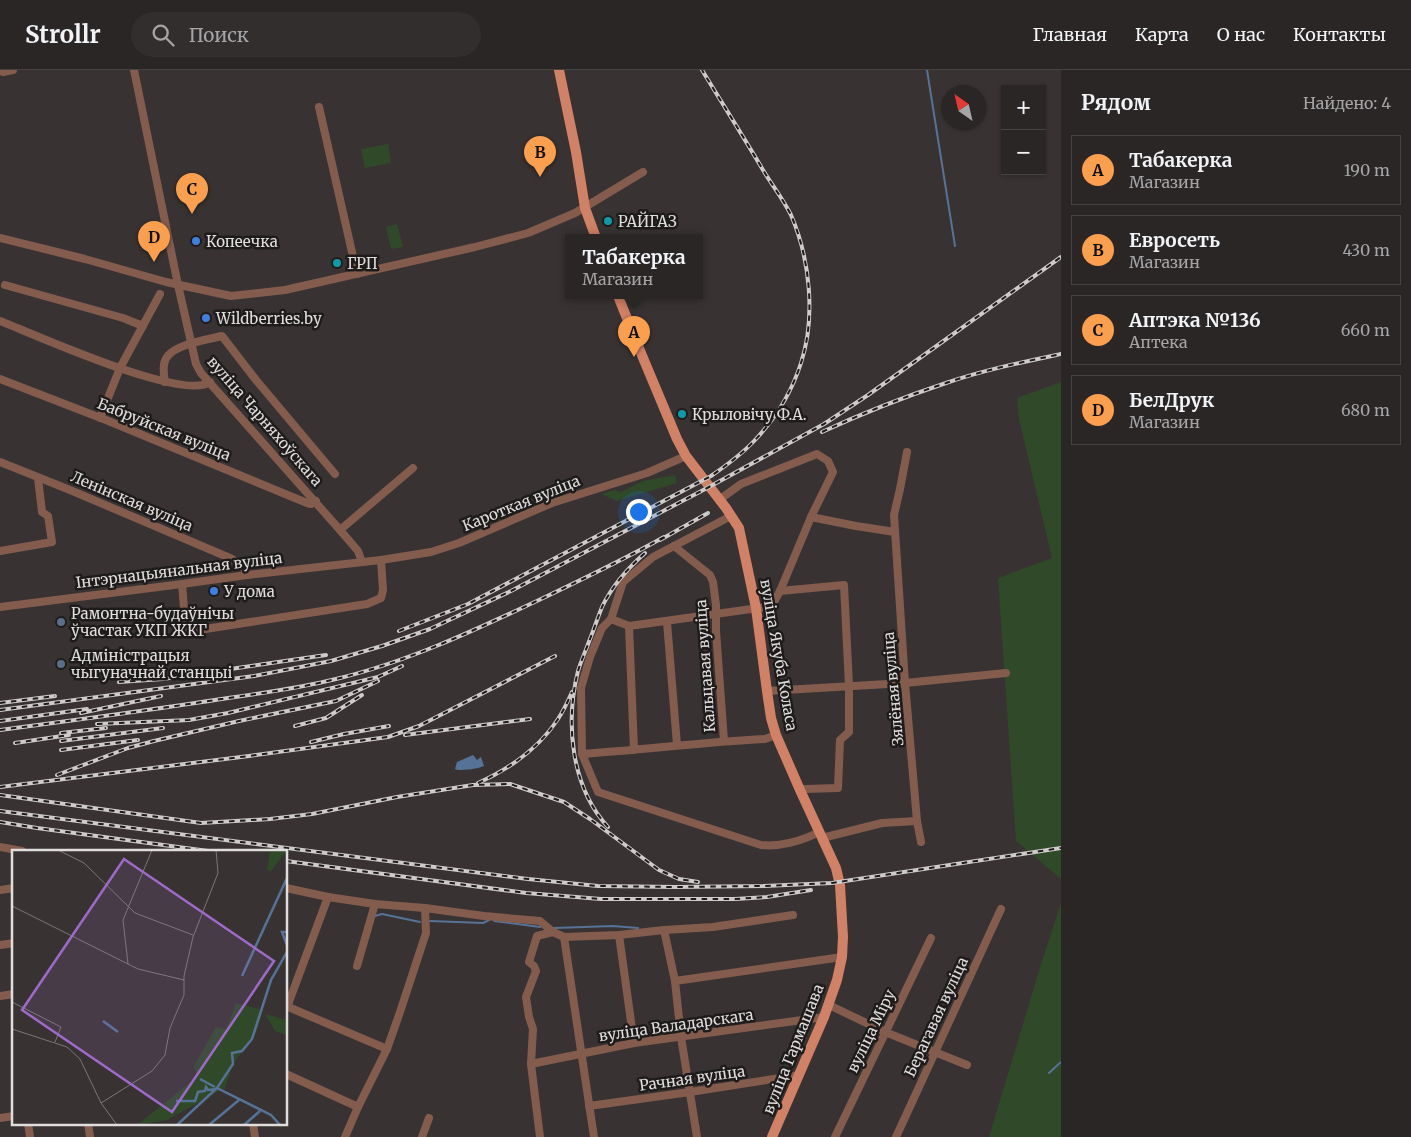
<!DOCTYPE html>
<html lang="ru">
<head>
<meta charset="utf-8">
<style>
	body { margin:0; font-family:Merriweather,serif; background:#322e2e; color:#f1f3f6 }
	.controls { position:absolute; right:15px; top:15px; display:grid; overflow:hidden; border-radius:0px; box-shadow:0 1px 4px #0004 }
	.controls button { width:45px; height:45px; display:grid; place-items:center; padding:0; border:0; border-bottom:1px solid #464343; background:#2a2626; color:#f1f3f6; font:25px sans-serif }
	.compass { position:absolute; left:941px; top:15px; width:45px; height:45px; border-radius:50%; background:#2a2626; box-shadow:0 1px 4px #0004; rotate:326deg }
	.you { position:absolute; left:638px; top:441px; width:18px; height:18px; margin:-12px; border:4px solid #fff; border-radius:50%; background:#1a73e8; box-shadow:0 0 0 8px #1a73e833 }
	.badge { display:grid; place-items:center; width:32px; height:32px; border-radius:50%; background:#fa9f4e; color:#111; font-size:16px; font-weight:700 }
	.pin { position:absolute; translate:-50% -41px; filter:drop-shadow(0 1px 2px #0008) }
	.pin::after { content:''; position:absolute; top:26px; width:18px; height:15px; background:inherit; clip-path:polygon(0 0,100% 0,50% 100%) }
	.popup { position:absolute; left:565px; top:164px; width:138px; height:65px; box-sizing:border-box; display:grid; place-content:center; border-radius:0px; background:#2a2626; filter:drop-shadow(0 1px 4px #0005); font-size:16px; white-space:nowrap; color:#a5a5a7 }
	.popup b { font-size:19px; color:#f1f3f6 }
	.popup::after { content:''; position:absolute; left:50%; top:100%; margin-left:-10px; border:10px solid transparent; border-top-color:#2a2626 }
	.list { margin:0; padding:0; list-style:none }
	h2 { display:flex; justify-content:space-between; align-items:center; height:65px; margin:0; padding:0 20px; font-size:21px }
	h2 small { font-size:16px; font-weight:400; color:#a5a5a7 }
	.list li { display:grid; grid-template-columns:32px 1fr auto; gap:15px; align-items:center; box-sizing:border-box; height:70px; margin:0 10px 10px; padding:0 10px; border:1px solid #464343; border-radius:0px }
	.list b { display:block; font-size:19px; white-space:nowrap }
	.list p { margin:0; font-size:16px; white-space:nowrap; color:#a5a5a7 }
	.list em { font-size:16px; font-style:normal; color:#a5a5a7 }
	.icon { flex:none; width:28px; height:28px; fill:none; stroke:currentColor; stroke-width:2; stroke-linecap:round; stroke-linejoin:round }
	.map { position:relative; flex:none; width:1061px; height:1067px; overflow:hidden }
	header { display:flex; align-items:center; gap:30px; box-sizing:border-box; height:70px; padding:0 25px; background:#2a2626; border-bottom:1px solid #464343 }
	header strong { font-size:24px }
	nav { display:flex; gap:28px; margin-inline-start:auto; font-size:18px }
	.search { width:350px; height:45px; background:#322e2e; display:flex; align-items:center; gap:12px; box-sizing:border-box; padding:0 18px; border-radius:28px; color:#a5a5a7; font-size:19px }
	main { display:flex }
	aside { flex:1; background:#2a2626 }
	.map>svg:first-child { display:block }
	.green { fill:#304928 }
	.water { fill:#567397 }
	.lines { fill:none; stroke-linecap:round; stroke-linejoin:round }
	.stream { stroke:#567397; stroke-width:2 }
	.minor { stroke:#845c4e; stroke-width:8 }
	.major { stroke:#d18165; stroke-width:10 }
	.rail-casing { stroke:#cecbca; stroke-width:4 }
	.rail { stroke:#1e1c1b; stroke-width:2; stroke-dasharray:5.5; stroke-linecap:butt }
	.culture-dot { fill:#0f9aa8; stroke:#1e1c1b; stroke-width:2 }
	.shop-dot { fill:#3f7fe0; stroke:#1e1c1b; stroke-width:2 }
	.service-dot { fill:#5c6f8a; stroke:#1e1c1b; stroke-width:2 }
	.labels { text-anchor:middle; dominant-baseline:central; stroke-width:5; stroke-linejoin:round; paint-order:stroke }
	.poi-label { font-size:15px; fill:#e0dddc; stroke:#1e1c1b; text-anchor:start }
	.street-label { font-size:15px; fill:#e0dddc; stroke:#1e1c1b }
	.inset-river { fill:none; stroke:#567397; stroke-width:2.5 }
	.inset-road { fill:none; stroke:#7b7776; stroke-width:1 }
	.view { fill:#9e6ac9; fill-opacity:0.15; stroke:#9e6ac9; stroke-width:2.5 }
	.inset-edge { fill:none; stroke:#e0dddc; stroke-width:2.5 }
</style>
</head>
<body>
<header>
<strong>Strollr</strong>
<div class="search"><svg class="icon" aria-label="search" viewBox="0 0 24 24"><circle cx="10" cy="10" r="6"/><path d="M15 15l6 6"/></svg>Поиск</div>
<nav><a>Главная</a><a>Карта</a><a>О нас</a><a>Контакты</a></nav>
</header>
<main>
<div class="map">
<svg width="1061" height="1067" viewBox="0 0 1061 1067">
	<rect width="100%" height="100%" fill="#383332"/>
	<g class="green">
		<polygon points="388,74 391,93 365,98 361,79"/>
		<polygon points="397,154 403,177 391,179 386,157"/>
		<polygon points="1061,312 1061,809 1016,771 998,508 1052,488 1019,349 1017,328"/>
		<polygon points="675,405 677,413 617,431 601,424 615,420 621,422 643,411"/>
		<polygon points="1061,833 1061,1067 989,1067 1041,894"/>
	</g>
	<path class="water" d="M473 685 477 690 481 687 484 696C477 699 466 700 458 700L455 699 457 692Z"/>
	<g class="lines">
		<g class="stream">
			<polyline points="927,0 955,176"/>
			<polyline points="375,846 382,844 420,852"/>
			<polyline points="430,851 483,853 489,850"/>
			<polyline points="494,851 540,857"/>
			<polyline points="554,858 613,856 638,858"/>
			<polyline points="1049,1003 1061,992"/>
		</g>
		<g class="minor">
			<polyline points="134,0 178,215 196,294 201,303 340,460 358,481 362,492"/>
			<polyline points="3,2 13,0"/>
			<polyline points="319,37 357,204"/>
			<polyline points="0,168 85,189 166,212 231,226 285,220 475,177 528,163 575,143 643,102"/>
			<polyline points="5,215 123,248 143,256"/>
			<path d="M0 251C34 264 183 332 210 312"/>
			<polyline points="0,309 106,350 307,433 311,434 316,431"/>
			<path d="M165 312C164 306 163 301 164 295 165 275 206 270 222 266L256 310 335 404"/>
			<polyline points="100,348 120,298 160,224"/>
			<polyline points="907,382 900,419 894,445 905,613 917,751 921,772"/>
			<path d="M0 392 70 420 230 488C238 493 245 495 247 505"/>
			<path d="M731 446 653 487 623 512 611 549 602 558 590 587 581 618 582 684 598 722 761 775C780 777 802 771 819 762"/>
			<polyline points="811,447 856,456 895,462"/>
			<polyline points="340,460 413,398"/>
			<polyline points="674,476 710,505 713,512 716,535 716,561 724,671"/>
			<polyline points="0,481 52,472 48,446 42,442 38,408"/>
			<polyline points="182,514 186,562 367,534 381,528 383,520 381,490"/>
			<polyline points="780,521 844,515 849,616 849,662 840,670 838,718 805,719 800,720"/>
			<polyline points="0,537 182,514 247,505 381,490 431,482 459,473 552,433 647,403 686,386"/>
			<polyline points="611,549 629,556 766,537 775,530 780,521 811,447 833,402 828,391 817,384 741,414 719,430"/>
			<polyline points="667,552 677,675"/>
			<polyline points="629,556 634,680"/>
			<polyline points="767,621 905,613 1006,603"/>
			<path d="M582 684C643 680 704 672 765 669L776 665"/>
			<polyline points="822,768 882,753 917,751"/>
			<polyline points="0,777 22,781"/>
			<polyline points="286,818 328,827 375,834 425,838 484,846 540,851 553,862 564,867 619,865 664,860 713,857 793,845"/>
			<polyline points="0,820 14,818"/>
			<polyline points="664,860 675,911 681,967 697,1067"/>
			<polyline points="619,865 634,973"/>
			<polyline points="564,867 594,1067"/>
			<polyline points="0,875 14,873"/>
			<polyline points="357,896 375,834"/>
			<polyline points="675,911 842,887"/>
			<polyline points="0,926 14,924"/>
			<polyline points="829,935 885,962 967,995"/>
			<polyline points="286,936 387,979"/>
			<polyline points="287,937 328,827"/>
			<polyline points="531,994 634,973 824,947"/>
			<polyline points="286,1004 358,1037"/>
			<polyline points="589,1036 690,1022 799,1005"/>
			<polyline points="0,1048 14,1046"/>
			<polyline points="28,1053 30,1067"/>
			<polyline points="88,1053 90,1067"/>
			<polyline points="253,1053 255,1067"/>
			<polyline points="345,1067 358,1037 387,979 400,942 426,863 425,838"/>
			<polyline points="422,1067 429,1048"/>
			<polyline points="540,1067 531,994 533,959 529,947 526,927 536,901 534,896 529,892 537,866 553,862"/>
			<polyline points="835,1067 931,868"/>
			<polyline points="896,1067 1001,839"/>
		</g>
		<g class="major">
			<polyline points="559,0 576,82 585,138 596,168"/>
			<polyline points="618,226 641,283 677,369 686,386 726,438 739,458 756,538 767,621 771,648 776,665 800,720 836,798 840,815 843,867 842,887 837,910 824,947 772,1067"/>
		</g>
		<g class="rail-casing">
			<g id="rail">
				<path d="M822 362C863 343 904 327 946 313 984 300 1023 292 1061 284"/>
				<polyline points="660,470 708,443"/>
				<path d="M399 561 468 534 711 406C727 395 742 384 755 370 775 349 792 321 801 293 816 247 810 189 791 145 783 129 772 115 763 100 743 66 722 33 702 0"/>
				<polyline points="119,612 163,609 326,585"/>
				<polyline points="0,633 55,626"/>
				<polyline points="0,640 254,606 331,591 382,576 430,559 511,521 709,417 824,354 868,325 1061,187"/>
				<polyline points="81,643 161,626"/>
				<polyline points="0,651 87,639"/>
				<polyline points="97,654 189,650 228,643 378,607 402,596"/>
				<polyline points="295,656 326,648 362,625"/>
				<path d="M0 660C76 650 152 640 228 628 264 623 300 618 336 609 407 592 473 561 539 530 581 510 623 490 664 467"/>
				<polyline points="61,663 106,658"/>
				<polyline points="405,665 530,649"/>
				<polyline points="61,671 163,658"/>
				<polyline points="311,672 344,664 389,656"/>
				<polyline points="15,673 69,665"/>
				<polyline points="61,680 138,670"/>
				<polyline points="57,705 128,678 154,671 239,651 336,631 378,611"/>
				<path d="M478 713C509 699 539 678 558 649 564 640 568 631 572 622"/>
				<polyline points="0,717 249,686 388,667 419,656 555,586"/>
				<polyline points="0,725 201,753 270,749 312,744 397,727 473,715 510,714 564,732 590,749 659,800 679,809 698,812"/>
				<polyline points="0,741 528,809 598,816 676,817 764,816 832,813 1061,778"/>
				<polyline points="0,752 37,758 208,781"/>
				<path d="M608 757C571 717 565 653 578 601 581 591 586 580 590 569 594 559 598 547 602 537 612 516 628 498 645 483"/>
				<polyline points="286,791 526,823 601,829 735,829 767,827 811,820"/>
			</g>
		</g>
		<use href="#rail" class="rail"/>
	</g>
	<g class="culture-dot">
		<circle cx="608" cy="151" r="5"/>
		<circle cx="337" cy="193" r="5"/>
		<circle cx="682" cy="344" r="5"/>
	</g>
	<g class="shop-dot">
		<circle cx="196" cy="171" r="5"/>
		<circle cx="206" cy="248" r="5"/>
		<circle cx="214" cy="521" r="5"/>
	</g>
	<g class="service-dot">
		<circle cx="61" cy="552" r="5"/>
		<circle cx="61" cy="594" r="5"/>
	</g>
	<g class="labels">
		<g class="poi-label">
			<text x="618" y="151">РАЙГАЗ</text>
			<text x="206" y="171">Копеечка</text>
			<text x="347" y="193">ГРП</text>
			<text x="216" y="248">Wildberries.by</text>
			<text x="692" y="344">Крыловічу Ф.А.</text>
			<text x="224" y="521">У дома</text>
			<text x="71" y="543">Рамонтна-будаўнічы<tspan x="71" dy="17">ўчастак УКП ЖКГ</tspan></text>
			<text x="71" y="585">Адміністрацыя<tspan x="71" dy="17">чыгуначнай станцыі</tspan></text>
		</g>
		<g class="street-label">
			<text transform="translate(265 351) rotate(49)">вуліца Чарняхоўскага</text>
			<text transform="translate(164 359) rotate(22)">Бабруйская вуліца</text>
			<text transform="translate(132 431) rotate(23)">Ленінская вуліца</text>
			<text transform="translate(521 433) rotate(-22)">Кароткая вуліца</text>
			<text transform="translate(179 500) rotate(-7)">Інтэрнацыянальная вуліца</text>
			<text transform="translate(779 585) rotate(80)">вуліца Якуба Коласа</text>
			<text transform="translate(705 596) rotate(-94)">Кальцавая вуліца</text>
			<text transform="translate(893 619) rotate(-95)">Зялёная вуліца</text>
			<text transform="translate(936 947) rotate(-65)">Берагавая вуліца</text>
			<text transform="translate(676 955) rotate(-8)">вуліца Валадарскага</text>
			<text transform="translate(871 961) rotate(-64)">вуліца Міру</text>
			<text transform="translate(793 979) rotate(-68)">вуліца Гармашава</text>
			<text transform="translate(692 1008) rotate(-8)">Рачная вуліца</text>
		</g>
	</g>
	<g transform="translate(12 780)">
		<rect width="275" height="275" fill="#383332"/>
		<path d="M258 0H275L259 21 255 20ZM224 153 251 160 244 183 221 214 213 238 155 270 125 275 185 227 182 216 204 177 214 179ZM253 164 275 170V185L263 181Z" fill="#304928"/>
		<path class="inset-river" d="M275 82H270L275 95M230 126 275 28M91 171 106 182M188 229 203 237M205 238 259 265 268 275M164 251H183L186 242 193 241 194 237 196 240 205 239M165 275 205 238 221 214 220 203 230 201 240 189 259 130 275 102M197 275 227 250M232 275 248 261"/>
		<path class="inset-road" d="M46 0 72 13 123 63 181 85M0 56 126 119 172 130M116 114 111 70 140 0M0 152 49 177 43 192M0 179 55 197 68 209 89 253 105 275M89 253 140 221 153 205 158 178 172 145V126L181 87 206 23 204 0"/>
		<path class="view" d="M112 9 262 111 160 262 10 160Z"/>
		<rect width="275" height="275" class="inset-edge"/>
	</g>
</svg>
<div class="controls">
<button>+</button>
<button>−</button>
</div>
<svg class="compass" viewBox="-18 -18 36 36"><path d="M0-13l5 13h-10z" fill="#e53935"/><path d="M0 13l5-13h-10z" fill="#a5a5a7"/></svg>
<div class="you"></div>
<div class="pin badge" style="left:634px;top:287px">A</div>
<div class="popup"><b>Табакерка</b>Магазин</div>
<div class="pin badge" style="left:540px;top:107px">B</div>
<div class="pin badge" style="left:192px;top:144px">C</div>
<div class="pin badge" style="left:154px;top:192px">D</div>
</div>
<aside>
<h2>Рядом<small>Найдено: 4</small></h2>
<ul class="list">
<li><span class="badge">A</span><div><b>Табакерка</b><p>Магазин</p></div><em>190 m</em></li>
<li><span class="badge">B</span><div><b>Евросеть</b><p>Магазин</p></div><em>430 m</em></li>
<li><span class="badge">C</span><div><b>Аптэка №136</b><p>Аптека</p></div><em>660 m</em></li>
<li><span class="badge">D</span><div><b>БелДрук</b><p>Магазин</p></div><em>680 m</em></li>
</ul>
</aside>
</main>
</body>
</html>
